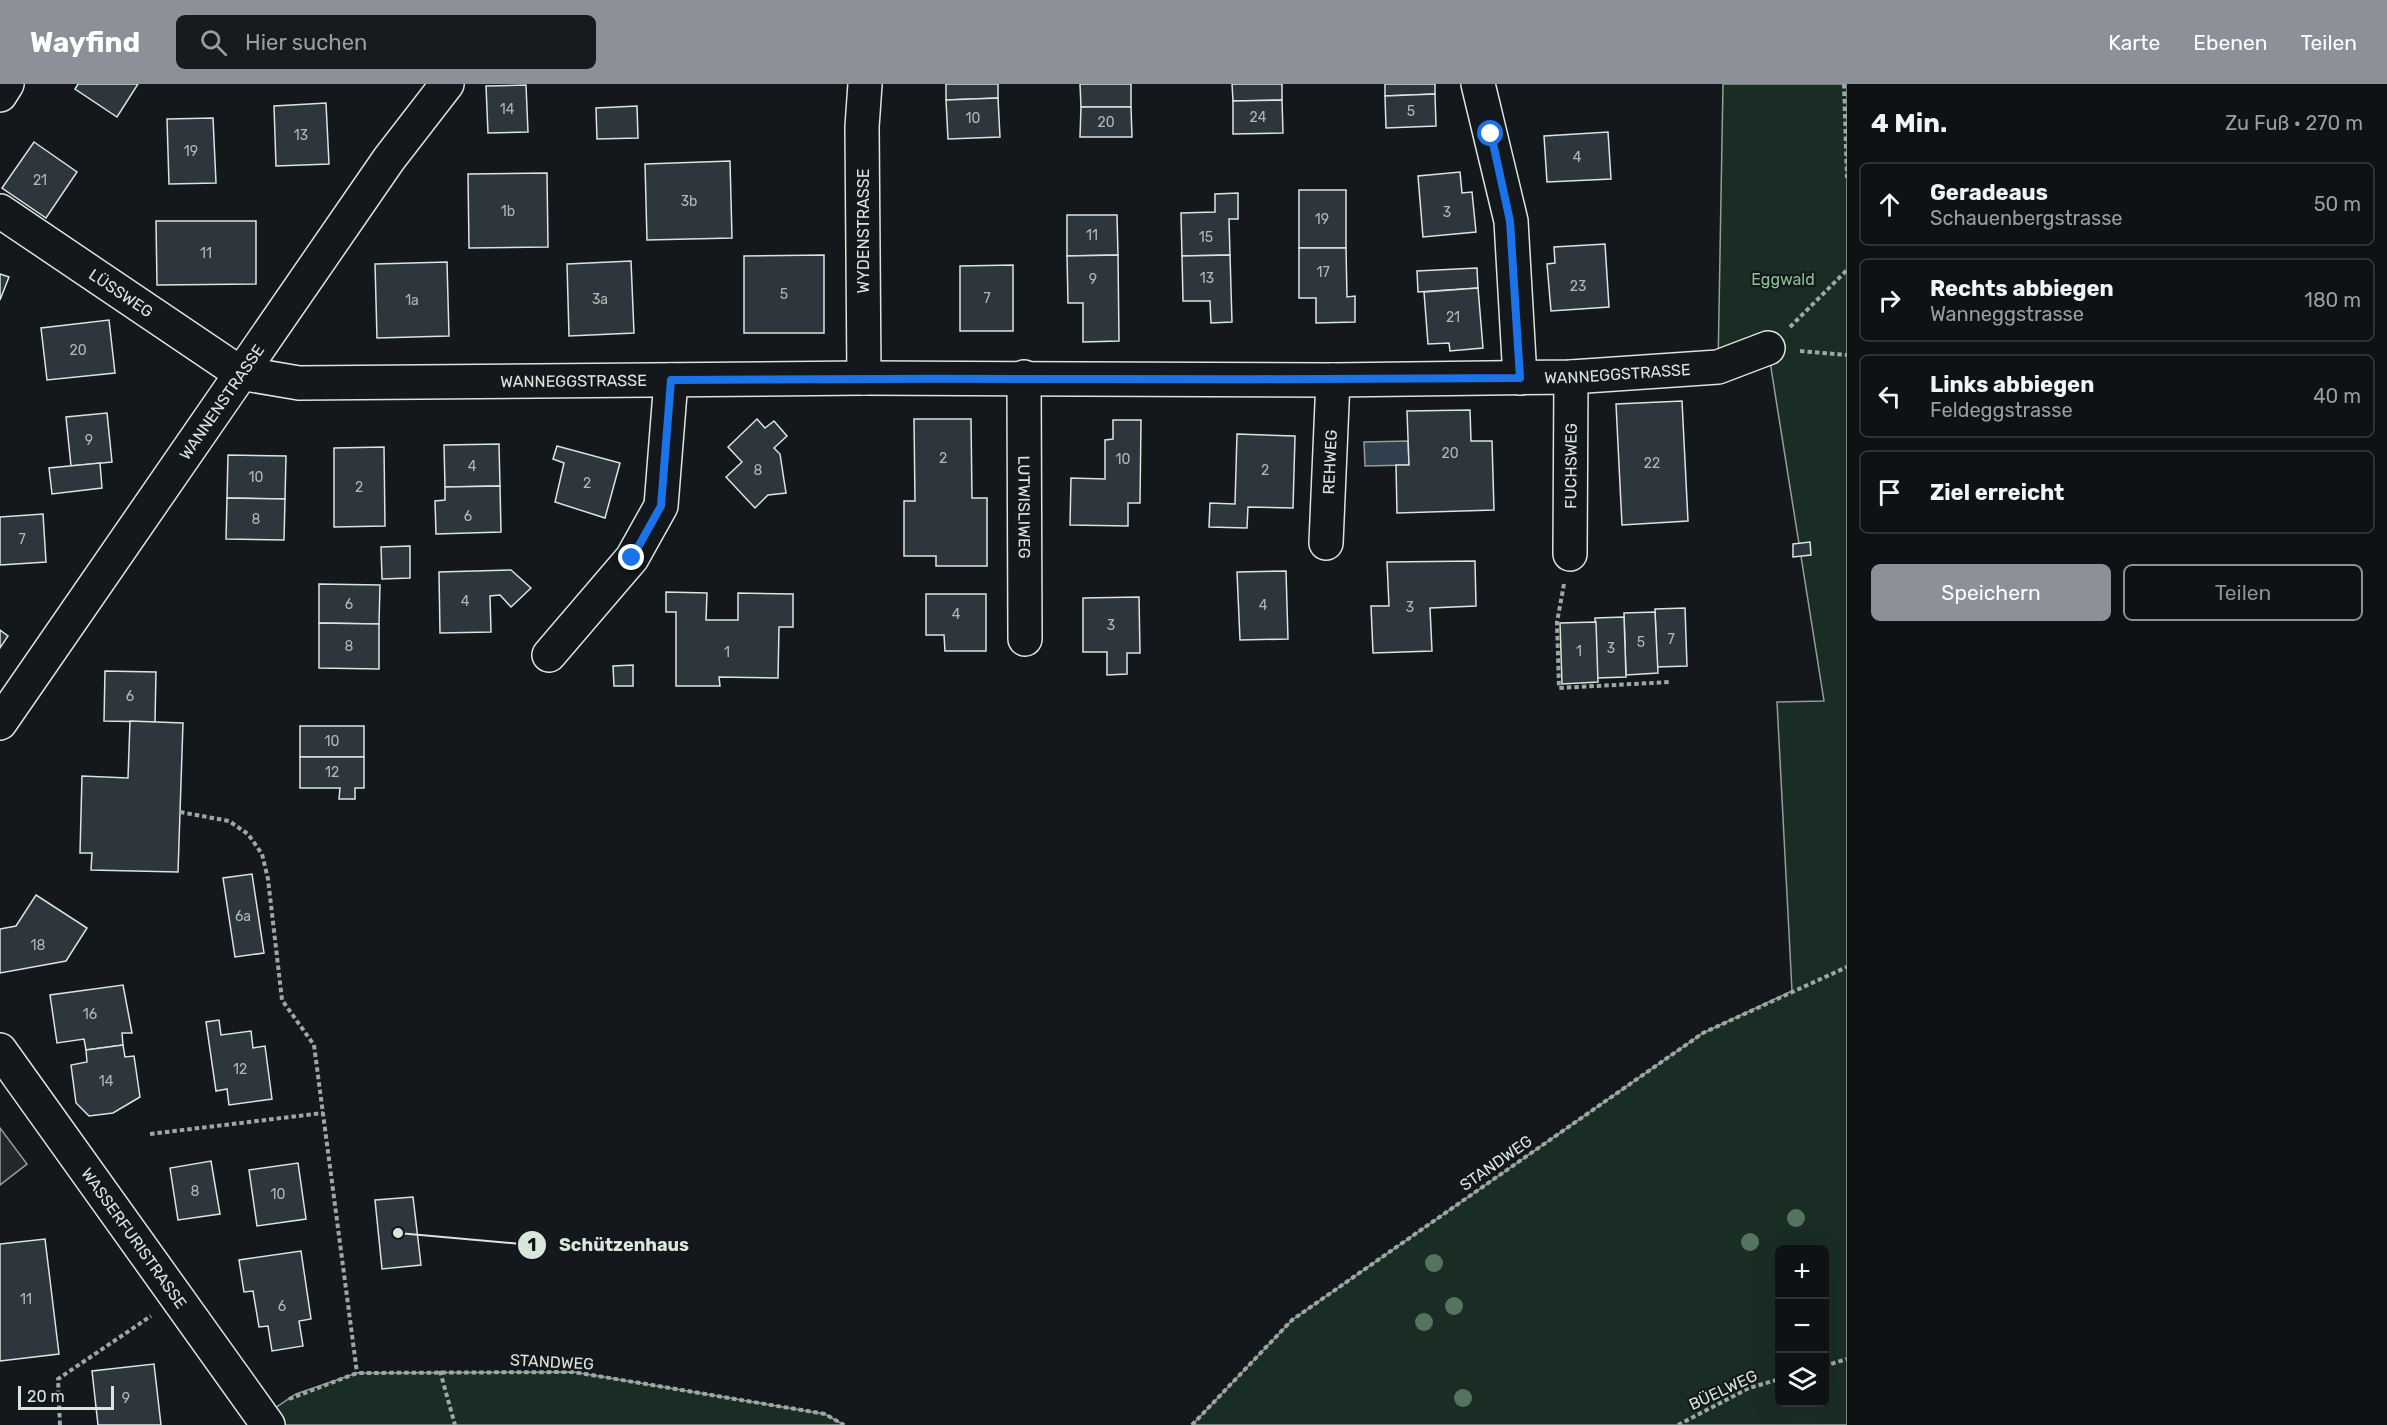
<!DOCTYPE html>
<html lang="de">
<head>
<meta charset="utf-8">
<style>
	body { margin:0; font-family:Rubik,sans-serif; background:#181b1e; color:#f1f3f6 }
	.controls { position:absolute; right:18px; bottom:18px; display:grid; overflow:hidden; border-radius:9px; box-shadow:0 6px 24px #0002 }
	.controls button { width:54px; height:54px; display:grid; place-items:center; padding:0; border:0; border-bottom:2px solid #2f3234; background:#0f1215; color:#f1f3f6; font:30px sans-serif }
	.scale { position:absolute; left:18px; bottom:15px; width:96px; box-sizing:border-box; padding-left:6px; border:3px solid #d8e6dc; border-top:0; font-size:16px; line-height:21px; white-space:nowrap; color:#d8e6dc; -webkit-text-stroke:4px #14181c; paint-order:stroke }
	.stop { position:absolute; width:18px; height:18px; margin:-14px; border:4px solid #1a73e8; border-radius:50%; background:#fff }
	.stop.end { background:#1a73e8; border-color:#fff; box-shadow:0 2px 6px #0008 }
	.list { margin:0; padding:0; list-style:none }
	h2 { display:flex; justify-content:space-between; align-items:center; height:78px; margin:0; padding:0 24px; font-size:26px }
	h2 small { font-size:20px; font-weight:400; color:#9b9ea0 }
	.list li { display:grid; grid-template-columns:39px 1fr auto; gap:18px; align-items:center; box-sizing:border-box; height:84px; margin:0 12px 12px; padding:0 12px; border:2px solid #2f3234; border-radius:9px }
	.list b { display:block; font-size:22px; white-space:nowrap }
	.list p { margin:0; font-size:20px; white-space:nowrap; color:#9b9ea0 }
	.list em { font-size:20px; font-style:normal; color:#9b9ea0 }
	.actions { display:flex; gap:12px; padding:18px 24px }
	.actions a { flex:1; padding:14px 0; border:2px solid #8c9099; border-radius:9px; text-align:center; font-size:21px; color:#8c9099 }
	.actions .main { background:#8c9099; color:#fff }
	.icon { flex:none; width:33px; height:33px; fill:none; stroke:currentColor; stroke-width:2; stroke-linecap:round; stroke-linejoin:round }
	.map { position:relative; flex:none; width:1847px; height:1341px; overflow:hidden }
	header { display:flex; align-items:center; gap:36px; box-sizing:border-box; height:84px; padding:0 30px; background:#8c9099; color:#fff }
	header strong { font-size:28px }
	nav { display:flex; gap:33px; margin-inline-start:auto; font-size:21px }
	.search { width:420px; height:54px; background:#181b1e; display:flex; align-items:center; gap:15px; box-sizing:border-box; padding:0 21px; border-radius:9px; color:#9b9ea0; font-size:22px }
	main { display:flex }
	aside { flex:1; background:#0f1215 }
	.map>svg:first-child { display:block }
	.green { fill:#1a2d24; stroke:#939e99; stroke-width:1.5; fill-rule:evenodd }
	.parking { fill:#24282b; stroke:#939e99; stroke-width:1.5 }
	.water { fill:#2f3f4d; stroke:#939e99; stroke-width:1.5 }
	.building { fill:#2c363c; stroke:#d8e6dc; stroke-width:1.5 }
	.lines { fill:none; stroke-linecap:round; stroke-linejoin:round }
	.minor-casing { stroke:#d8e6dc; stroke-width:36 }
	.path { stroke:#9da8a2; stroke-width:4; stroke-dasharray:4.5 3; stroke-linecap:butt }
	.minor { stroke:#14181c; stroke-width:33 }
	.tree { fill:#55745f }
	.route { stroke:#1a73e8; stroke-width:8 }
	.labels { text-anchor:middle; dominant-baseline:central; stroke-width:4.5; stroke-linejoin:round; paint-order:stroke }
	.number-label { font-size:14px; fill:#adbab4 }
	.street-label { font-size:16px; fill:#d8e6dc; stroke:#14181c }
	.park-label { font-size:16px; fill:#8ac095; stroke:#14181c }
	.leader { fill:none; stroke:#d8e6dc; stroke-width:2 }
	.callout-dot { fill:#d8e6dc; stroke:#14181c; stroke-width:2 }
	.mark-label { font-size:18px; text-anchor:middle; font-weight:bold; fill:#111 }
	.callout-label { font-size:18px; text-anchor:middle; font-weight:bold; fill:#d8e6dc; stroke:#14181c; stroke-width:4.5; stroke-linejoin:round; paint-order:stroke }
</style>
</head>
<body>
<header>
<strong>Wayfind</strong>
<div class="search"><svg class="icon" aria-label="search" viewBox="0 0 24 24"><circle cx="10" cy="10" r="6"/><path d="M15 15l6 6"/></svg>Hier suchen</div>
<nav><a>Karte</a><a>Ebenen</a><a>Teilen</a></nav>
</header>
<main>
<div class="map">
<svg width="1847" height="1341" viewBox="0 0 1847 1341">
	<rect width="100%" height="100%" fill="#14181c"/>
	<g class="green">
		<path d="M1723 0H1847V1341H1192L1292 1236 1703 949 1792 907 1777 618 1824 617 1768 265 1718 283ZM1780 1166H1824V1318H1780Z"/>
		<polygon points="574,1288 825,1330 844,1341 268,1341 263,1332 296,1310 357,1289"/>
	</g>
	<polygon class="parking" points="0,1044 27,1080 0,1101"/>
	<polygon class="water" points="1408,357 1409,381 1365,382 1364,358"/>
	<g class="building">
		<polygon points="78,0 138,0 117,33 75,5"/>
		<polygon points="946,0 998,0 998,14 946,16"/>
		<polygon points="1080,0 1131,0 1131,23 1081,23"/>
		<polygon points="1232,0 1282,0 1282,16 1233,17"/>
		<polygon points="1385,0 1435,0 1435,10 1385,12"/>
		<polygon points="526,1 528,48 488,49 486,2"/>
		<polygon points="1435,10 1436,42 1386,44 1385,12"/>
		<polygon points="998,14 1000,53 948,55 946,16"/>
		<polygon points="1282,16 1283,49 1233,50 1233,17"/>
		<polygon points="326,19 329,80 276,82 274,22"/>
		<polygon points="637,22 638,54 597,55 596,24"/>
		<polygon points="1081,23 1131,23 1132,53 1080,53"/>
		<polygon points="213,34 216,99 169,100 167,35"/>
		<polygon points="1608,48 1611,95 1547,98 1544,52"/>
		<polygon points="34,58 77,88 46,134 2,104"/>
		<polygon points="730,77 732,154 647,156 645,80"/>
		<polygon points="1460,88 1462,109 1472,108 1476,148 1423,153 1418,92"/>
		<polygon points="547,89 548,163 469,164 468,90"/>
		<rect x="1299" y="106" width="47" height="58"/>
		<polygon points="1238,109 1238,135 1229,135 1230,171 1182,172 1181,129 1215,128 1215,110"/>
		<polygon points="1067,131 1117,131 1118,171 1067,172"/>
		<polygon points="156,137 256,137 256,200 157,201"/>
		<polygon points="1605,160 1609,223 1551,227 1547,180 1555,179 1554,163"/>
		<polygon points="1299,164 1346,164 1347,213 1355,212 1355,238 1316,239 1316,214 1299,214"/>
		<polygon points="824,171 824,249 744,249 744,172"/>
		<polygon points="1118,171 1119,257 1083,258 1083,219 1068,219 1067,172"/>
		<polygon points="1230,171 1232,238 1211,239 1210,217 1183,217 1182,172"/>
		<polygon points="631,177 634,249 569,252 567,180"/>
		<polygon points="447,178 449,252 377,254 375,180"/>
		<polygon points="1013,181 1013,247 960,247 960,182"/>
		<polygon points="1477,184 1478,204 1418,208 1417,187"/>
		<polygon points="0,190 9,193 0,216"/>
		<polygon points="1478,204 1483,264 1450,267 1449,259 1428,260 1424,208"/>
		<polygon points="109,236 115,289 47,296 41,244"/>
		<polygon points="1682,317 1688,437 1622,441 1616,320"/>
		<polygon points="1470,326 1471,357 1492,357 1494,426 1397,429 1396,381 1409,381 1407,327"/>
		<polygon points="107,329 112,378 71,382 66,333"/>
		<polygon points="757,335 765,344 774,337 787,352 774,364 780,370 786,409 768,411 755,424 726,393 742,378 728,363"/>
		<polygon points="914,335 971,335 972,414 987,414 987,482 936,482 936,472 904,472 904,417 915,417"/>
		<polygon points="1113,336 1141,336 1140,419 1128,419 1128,442 1070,441 1071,394 1105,395 1105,356 1113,355"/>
		<polygon points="1237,350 1295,352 1293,424 1248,423 1247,444 1209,443 1210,419 1235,420"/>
		<polygon points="499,360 500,402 445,403 444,361"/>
		<polygon points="557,362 620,379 605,434 555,418 564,379 553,375"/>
		<polygon points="384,363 385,442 334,443 334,364"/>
		<polygon points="228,371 286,372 285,415 227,414"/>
		<polygon points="100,379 102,404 52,410 49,384"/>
		<polygon points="500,402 501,448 436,450 435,417 445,416 445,403"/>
		<polygon points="227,414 285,415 284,456 226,455"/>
		<polygon points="43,430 46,478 0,481 0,433"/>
		<polygon points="1810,458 1811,471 1793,473 1793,460"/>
		<polygon points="410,462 410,494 382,495 381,463"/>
		<polygon points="1475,477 1476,522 1430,524 1432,567 1373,569 1371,522 1389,522 1387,478"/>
		<polygon points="511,486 531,504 511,523 500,511 490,512 491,548 440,549 439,488"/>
		<polygon points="1286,487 1288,555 1240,556 1237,488"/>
		<polygon points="319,500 380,501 379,540 319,539"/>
		<polygon points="666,508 707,509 706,536 738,536 738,509 793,510 793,543 779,543 778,594 719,593 720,602 676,602 676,528 666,528"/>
		<polygon points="926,510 986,510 986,567 945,567 944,551 926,551"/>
		<polygon points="1139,513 1140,569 1127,569 1127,590 1107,591 1107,568 1083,568 1083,514"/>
		<polygon points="1685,524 1687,582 1657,583 1655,525"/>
		<polygon points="1655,528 1658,589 1626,591 1624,529"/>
		<polygon points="1624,533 1626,593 1597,594 1595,534"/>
		<polygon points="1596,538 1598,598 1562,600 1560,539"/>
		<polygon points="319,539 379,540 379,585 319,584"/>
		<polygon points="0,546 8,552 0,564"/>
		<polygon points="633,581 633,602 614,602 613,582"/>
		<polygon points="105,587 156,588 155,638 104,637"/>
		<polygon points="130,637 183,639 178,788 91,786 92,769 80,769 82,692 128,694"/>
		<rect x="300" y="642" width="64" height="31"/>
		<polygon points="300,673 364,673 364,704 355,704 355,715 339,715 340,704 300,704"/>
		<polygon points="252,790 264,869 235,873 223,794"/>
		<polygon points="36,811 87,844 66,877 0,889 0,845 16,842"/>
		<polygon points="123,901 132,949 122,949 123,961 86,966 84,955 57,959 50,911"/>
		<polygon points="219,936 221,951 251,947 253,964 265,962 272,1015 229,1021 227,1005 216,1007 206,938"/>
		<polygon points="123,961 125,973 134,972 140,1013 113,1029 89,1032 76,1019 71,981 87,978 86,966"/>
		<polygon points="211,1077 220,1130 178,1136 170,1084"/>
		<polygon points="298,1079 306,1135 257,1142 249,1086"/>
		<polygon points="413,1113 421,1181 382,1185 375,1116"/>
		<polygon points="45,1155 59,1270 0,1277 0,1160"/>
		<polygon points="301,1167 311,1235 299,1237 303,1262 272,1267 268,1242 259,1243 253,1207 244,1208 239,1176"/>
		<polygon points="154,1280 161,1341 98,1341 92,1287"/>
	</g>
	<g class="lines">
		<g class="minor-casing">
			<g id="minor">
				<polyline points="1478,0 1511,137 1520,294"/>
				<polyline points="0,11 7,0"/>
				<path id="s1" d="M0 127 240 289 299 299 864 294 1333 296 1571 293 1718 283 1768 264"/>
				<path id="s2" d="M1024 293 1025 555"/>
				<polyline points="864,294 862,43 865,0"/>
				<path id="s3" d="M1326 459 1333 296"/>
				<path id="s4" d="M1570 470 1571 293"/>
				<polyline points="549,571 632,474 661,422 671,296"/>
				<path id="s5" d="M0 639 389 75 447 0"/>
				<path id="s6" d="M0 966 268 1341"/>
			</g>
		</g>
		<g class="path">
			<polyline points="1844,0 1847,94"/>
			<polyline points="1790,243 1847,186"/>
			<polyline points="1800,267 1847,271"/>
			<polyline points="1564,500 1557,538 1559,604 1670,598"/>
			<polyline points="180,728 229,737 248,750 262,770 268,795 282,916 314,961 357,1289"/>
			<polyline points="150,1050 323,1029"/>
			<polyline points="1824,1282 1847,1275"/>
			<polyline points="440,1287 455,1341"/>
			<polyline points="289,1315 357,1289 574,1288 825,1330 844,1341"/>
			<polyline points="60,1341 58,1295 151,1232"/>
			<polyline points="1192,1341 1292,1236 1703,949 1847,883"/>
			<polyline points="1678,1341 1749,1304 1780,1295"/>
		</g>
		<use href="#minor" class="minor"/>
	</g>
	<g class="tree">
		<circle cx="1796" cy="1134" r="9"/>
		<circle cx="1750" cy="1158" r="9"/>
		<circle cx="1434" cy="1179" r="9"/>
		<circle cx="1454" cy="1222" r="9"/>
		<circle cx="1424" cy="1238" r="9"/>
		<circle cx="1463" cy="1314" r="9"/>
	</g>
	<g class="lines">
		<path class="route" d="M632 474 661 422 671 296C954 293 1237 297 1520 294L1510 137 1491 50"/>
	</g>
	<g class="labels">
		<g class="number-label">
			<text x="507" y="25">14</text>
			<text x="1411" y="27">5</text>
			<text x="1258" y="33">24</text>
			<text x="973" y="34">10</text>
			<text x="1106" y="38">20</text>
			<text x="301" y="51">13</text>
			<text x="191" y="67">19</text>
			<text x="1577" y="73">4</text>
			<text x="40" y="96">21</text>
			<text x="689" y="117">3b</text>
			<text x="508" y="127">1b</text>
			<text x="1447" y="128">3</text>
			<text x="1322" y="135">19</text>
			<text x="1092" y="151">11</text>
			<text x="1206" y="153">15</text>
			<text x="206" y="169">11</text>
			<text x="1323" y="188">17</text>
			<text x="1207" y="194">13</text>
			<text x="1093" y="195">9</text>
			<text x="1578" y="202">23</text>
			<text x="784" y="210">5</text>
			<text x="987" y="214">7</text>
			<text x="600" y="215">3a</text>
			<text x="412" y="216">1a</text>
			<text x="1453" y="233">21</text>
			<text x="78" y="266">20</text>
			<text x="89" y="356">9</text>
			<text x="1450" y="369">20</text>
			<text x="943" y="374">2</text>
			<text x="1123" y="375">10</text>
			<text x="1652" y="379">22</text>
			<text x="472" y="382">4</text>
			<text x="758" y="386">8</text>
			<text x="1265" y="386">2</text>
			<text x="256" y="393">10</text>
			<text x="587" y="399">2</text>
			<text x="359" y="403">2</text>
			<text x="468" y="432">6</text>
			<text x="256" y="435">8</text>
			<text x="22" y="455">7</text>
			<text x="465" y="517">4</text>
			<text x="349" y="520">6</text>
			<text x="1263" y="521">4</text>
			<text x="1410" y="523">3</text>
			<text x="956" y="530">4</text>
			<text x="1111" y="541">3</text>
			<text x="1671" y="555">7</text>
			<text x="1641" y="558">5</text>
			<text x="349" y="562">8</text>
			<text x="1611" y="564">3</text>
			<text x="1579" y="567">1</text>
			<text x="727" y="568">1</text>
			<text x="130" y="612">6</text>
			<text x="332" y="657">10</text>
			<text x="332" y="688">12</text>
			<text x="243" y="832">6a</text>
			<text x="38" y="861">18</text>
			<text x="90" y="930">16</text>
			<text x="240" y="985">12</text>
			<text x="106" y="997">14</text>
			<text x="195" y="1107">8</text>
			<text x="278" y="1110">10</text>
			<text x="26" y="1215">11</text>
			<text x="282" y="1222">6</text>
			<text x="126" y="1314">9</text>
		</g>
		<g class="street-label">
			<text transform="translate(863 147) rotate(-90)">WYDENSTRASSE</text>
			<text stroke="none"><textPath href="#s1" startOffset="146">LÜSSWEG</textPath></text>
			<text stroke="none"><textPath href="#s1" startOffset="1668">WANNEGGSTRASSE</textPath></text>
			<text stroke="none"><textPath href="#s1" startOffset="624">WANNEGGSTRASSE</textPath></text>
			<text stroke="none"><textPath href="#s5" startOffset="390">WANNENSTRASSE</textPath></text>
			<text stroke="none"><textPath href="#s3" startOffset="81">REHWEG</textPath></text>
			<text stroke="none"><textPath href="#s4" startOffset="88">FUCHSWEG</textPath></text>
			<text stroke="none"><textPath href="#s2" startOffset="130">LUTWISLIWEG</textPath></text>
			<text transform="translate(1496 1079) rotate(-35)">STANDWEG</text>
			<text stroke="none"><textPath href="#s6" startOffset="231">WASSERFURISTRASSE</textPath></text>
			<text transform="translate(552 1278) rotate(3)">STANDWEG</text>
			<text transform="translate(1723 1306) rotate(-25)">BÜELWEG</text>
		</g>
		<g class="park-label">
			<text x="1783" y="195">Eggwald</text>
		</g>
	</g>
	<path class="leader" d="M398 1149L532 1161"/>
	<g class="callout-dot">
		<circle cx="398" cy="1149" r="6"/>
		<circle cx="532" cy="1161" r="15"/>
	</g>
	<g class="mark-label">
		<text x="532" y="1167">1</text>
	</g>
	<g class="callout-label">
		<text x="624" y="1167">Schützenhaus</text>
	</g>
</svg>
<div class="controls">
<button>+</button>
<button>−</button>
<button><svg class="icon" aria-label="layers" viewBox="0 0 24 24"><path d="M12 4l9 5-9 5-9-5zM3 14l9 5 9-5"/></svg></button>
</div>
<div class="scale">20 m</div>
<div class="stop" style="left:1491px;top:50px"></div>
<div class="stop end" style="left:632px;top:474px"></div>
</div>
<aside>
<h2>4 Min.<small>Zu Fuß · 270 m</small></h2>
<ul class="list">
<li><svg class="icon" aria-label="ahead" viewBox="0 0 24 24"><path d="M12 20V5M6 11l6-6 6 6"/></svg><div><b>Geradeaus</b><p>Schauenbergstrasse</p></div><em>50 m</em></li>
<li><svg class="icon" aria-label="right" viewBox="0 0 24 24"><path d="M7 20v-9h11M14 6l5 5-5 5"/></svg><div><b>Rechts abbiegen</b><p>Wanneggstrasse</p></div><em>180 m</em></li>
<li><svg class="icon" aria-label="left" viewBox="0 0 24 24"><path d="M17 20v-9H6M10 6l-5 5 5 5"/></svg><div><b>Links abbiegen</b><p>Feldeggstrasse</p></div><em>40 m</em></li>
<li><svg class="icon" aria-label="arrive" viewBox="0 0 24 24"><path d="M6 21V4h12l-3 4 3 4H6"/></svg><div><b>Ziel erreicht</b></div></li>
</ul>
<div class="actions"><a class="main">Speichern</a><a>Teilen</a></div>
</aside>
</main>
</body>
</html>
